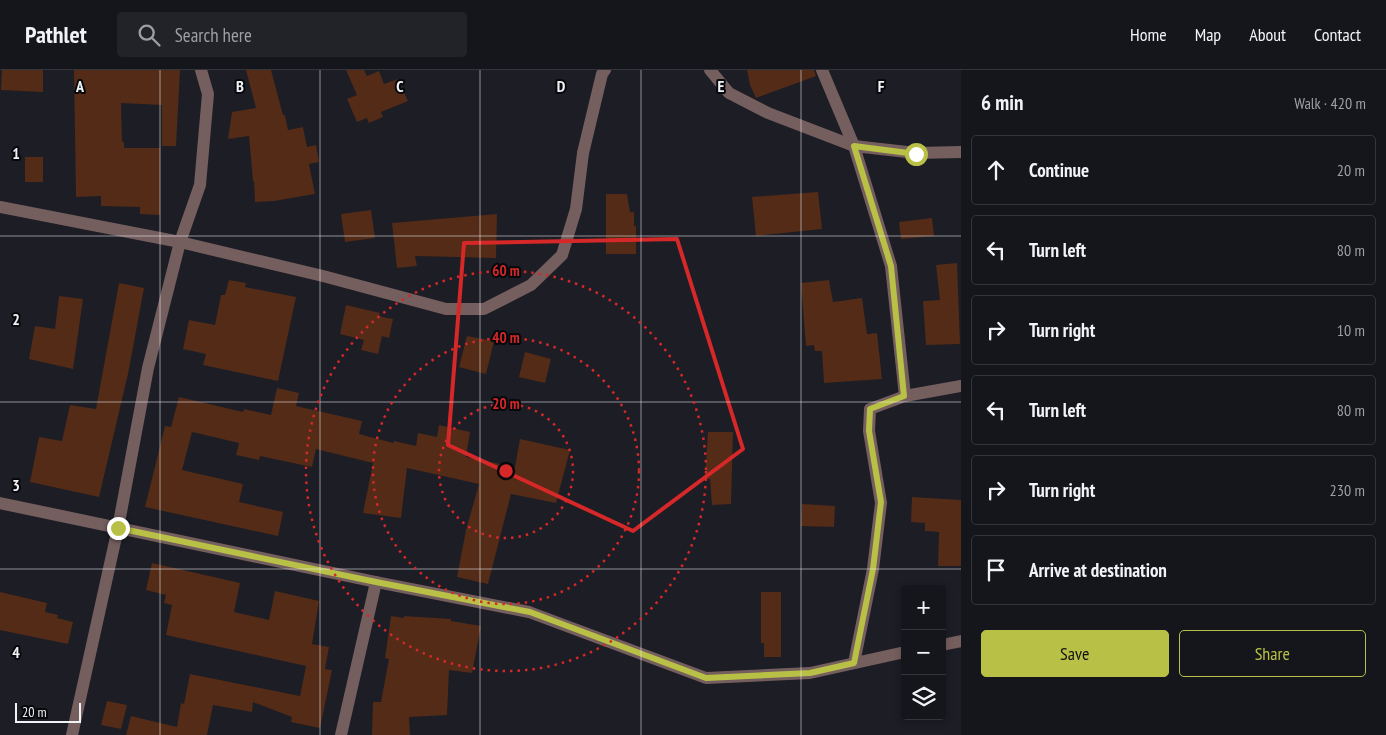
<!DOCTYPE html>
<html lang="en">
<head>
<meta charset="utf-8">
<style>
	body { margin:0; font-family:"PT Sans Narrow",sans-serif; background:#222329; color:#f1f3f6 }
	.controls { position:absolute; right:15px; bottom:15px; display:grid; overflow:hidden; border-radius:5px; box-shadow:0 2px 8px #0003 }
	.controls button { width:45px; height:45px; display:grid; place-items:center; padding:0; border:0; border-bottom:1px solid #34353b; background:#15161c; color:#f1f3f6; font:25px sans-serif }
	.scale { position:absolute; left:15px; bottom:12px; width:66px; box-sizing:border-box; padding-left:5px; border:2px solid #f0f2f7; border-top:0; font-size:14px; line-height:18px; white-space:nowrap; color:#f0f2f7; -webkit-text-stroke:4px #07080b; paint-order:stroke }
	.stop { position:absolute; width:15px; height:15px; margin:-11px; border:4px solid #b9c046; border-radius:50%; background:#fff }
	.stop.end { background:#b9c046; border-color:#fff; box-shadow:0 1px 5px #0008 }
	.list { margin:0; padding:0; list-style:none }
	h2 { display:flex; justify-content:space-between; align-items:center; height:65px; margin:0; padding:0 20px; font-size:21px }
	h2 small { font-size:16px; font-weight:400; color:#9d9fa3 }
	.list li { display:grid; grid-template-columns:32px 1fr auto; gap:15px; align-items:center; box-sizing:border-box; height:70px; margin:0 10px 10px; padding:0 10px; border:1px solid #34353b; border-radius:5px }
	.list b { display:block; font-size:19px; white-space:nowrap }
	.list em { font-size:16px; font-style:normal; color:#9d9fa3 }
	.actions { display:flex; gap:10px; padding:15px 20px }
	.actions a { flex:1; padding:11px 0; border:1px solid #b9c046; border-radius:5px; text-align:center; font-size:18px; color:#b9c046 }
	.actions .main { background:#b9c046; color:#111 }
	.icon { flex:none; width:28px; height:28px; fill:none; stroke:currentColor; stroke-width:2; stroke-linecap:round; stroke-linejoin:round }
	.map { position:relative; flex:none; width:961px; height:665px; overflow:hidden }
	header { display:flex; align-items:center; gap:30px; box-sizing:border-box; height:70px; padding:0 25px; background:#15161c; border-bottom:1px solid #34353b }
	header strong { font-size:24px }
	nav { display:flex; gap:28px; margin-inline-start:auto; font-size:18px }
	.search { width:350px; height:45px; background:#222329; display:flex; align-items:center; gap:12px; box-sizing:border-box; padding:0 18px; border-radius:5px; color:#9d9fa3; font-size:19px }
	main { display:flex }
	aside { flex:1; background:#15161c }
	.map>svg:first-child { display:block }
	.building { fill:#532b17 }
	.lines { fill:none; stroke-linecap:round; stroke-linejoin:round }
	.minor { stroke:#755e5e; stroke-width:12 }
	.route { stroke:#b9c046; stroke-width:6 }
	.marked { fill:none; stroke:#d62828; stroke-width:4; stroke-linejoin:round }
	.grid { fill:none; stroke:#f0f2f7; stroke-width:1; stroke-opacity:0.55 }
	.ring { fill:none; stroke:#d62828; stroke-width:2.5; stroke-dasharray:2.5 5 }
	.grid-label { font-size:16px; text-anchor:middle; font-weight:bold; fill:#f0f2f7; stroke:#07080b; stroke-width:4; stroke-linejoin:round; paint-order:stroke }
	.centre { fill:#d62828; stroke:#07080b; stroke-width:2.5 }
	.ring-label { font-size:15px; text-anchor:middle; font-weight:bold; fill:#d62828; stroke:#07080b; stroke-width:4; stroke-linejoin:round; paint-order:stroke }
</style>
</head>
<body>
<header>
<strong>Pathlet</strong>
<div class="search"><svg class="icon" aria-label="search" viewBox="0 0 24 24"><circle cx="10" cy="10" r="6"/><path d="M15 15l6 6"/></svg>Search here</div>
<nav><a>Home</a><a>Map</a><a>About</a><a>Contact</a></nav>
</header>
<main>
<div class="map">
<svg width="961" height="665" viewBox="0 0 961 665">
	<rect width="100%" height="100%" fill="#1c1d25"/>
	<g class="building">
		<polygon points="2,0 43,0 43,22 1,20"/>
		<polygon points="74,0 180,0 176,76 162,76 162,35 121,33 122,72 124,72 124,78 160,78 160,145 140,144 140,137 101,136 101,126 76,127"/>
		<polygon points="246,0 271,0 283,45 285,45 288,60 303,57 307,77 316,75 319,92 309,94 315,124 274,131 255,132 254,111 253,111 249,66 228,69 232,42 256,38"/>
		<polygon points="346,0 364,0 367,6 379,1 384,14 398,9 408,31 381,42 383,47 369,53 367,48 357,52 347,29 357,25"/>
		<polygon points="747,0 814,0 816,6 756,28 750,15"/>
		<rect x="25" y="87" width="18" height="25"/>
		<polygon points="818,122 822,159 756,166 752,127"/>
		<polygon points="606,124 627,124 630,142 634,142 634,156 636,156 636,184 606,184"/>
		<polygon points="371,140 375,168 345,172 341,144"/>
		<polygon points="497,144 496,188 415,186 417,196 397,198 392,153"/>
		<polygon points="932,148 934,166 901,169 899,152"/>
		<polygon points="957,193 960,274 926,275 923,231 940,230 936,195"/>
		<polygon points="229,210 246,213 245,217 296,227 278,311 203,295 206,284 183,279 189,250 215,255 221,225 225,225"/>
		<polygon points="829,210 833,232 862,228 867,264 877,263 882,309 824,313 822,281 815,281 814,275 806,276 801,213"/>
		<polygon points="119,213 144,218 128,304 99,427 30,412 39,367 62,371 70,335 96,339"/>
		<polygon points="59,226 83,229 73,299 29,289 35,256 55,259"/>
		<polygon points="346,235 380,243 379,245 382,247 393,249 389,268 382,266 378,284 361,280 364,270 340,264"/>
		<polygon points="467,266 494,271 486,304 459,297"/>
		<polygon points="525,282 551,289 545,313 519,307"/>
		<polygon points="277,318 299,323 296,336 362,351 359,364 393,373 394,371 416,376 418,363 437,367 439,355 470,362 466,387 515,397 520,369 570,380 556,433 511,424 488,514 457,507 466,460 479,414 407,398 401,448 363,443 373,393 316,379 312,397 260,386 259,390 236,385 239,373 192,362 182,400 243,414 239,432 283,442 278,466 145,437 165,356 171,357 179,327 243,342 244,339 271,345"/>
		<polygon points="708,362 733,362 731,434 712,435 710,409 705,409"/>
		<polygon points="912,427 961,430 961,496 938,496 939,462 925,461 925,453 911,452"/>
		<polygon points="802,434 835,436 834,457 801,456"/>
		<polygon points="152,493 240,513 234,542 269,550 275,521 319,531 312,574 329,577 325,599 332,600 320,658 291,652 292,647 253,632 252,642 213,635 207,665 126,665 131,646 177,657 181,633 184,634 190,604 300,626 306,596 166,565 172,535 164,533 166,525 146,520"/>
		<polygon points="0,522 47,533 45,542 58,545 57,548 73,552 68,574 0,560"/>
		<polygon points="761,522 781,522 781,587 764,587 764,573 761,573"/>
		<polygon points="391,546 404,548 404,546 451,549 451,551 481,556 472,603 449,600 447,645 409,647 410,665 372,665 373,632 381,632 389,589 385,588"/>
		<polygon points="107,631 127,635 121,659 101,655"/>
	</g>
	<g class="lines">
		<g class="minor">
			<polyline points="710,0 729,23 768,43 854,76 916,83 961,82"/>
			<polyline points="822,0 854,76 891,196 905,326 961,316"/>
			<polyline points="0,137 180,172 323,206 446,239 484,239 531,215 562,185 576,139 583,83 602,4 605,0"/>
			<polyline points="0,433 376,512 529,542 706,608 810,603 905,582"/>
			<polyline points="942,575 961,571"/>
			<polyline points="854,593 873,499 881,433 869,361 870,339 905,326"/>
			<polyline points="72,665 118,458 148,298 180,172 200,115 208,24 201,0"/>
			<polyline points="341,665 376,512"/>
		</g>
	</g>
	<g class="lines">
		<polyline class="route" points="118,458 376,512 530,542 706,608 810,603 854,593 873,499 881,432 869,361 870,339 904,326 891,196 854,76 916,84"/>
	</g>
	<path class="marked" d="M677 169 743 379 633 461 448 375 464 173Z"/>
	<path class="grid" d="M160 0V665M320 0V665M480 0V665M641 0V665M801 0V665M0 166H961M0 332H961M0 499H961"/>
	<g class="ring">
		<circle cx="506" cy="401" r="67"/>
		<circle cx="506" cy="401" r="133"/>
		<circle cx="506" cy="401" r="200"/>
	</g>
	<g class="grid-label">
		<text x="80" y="22">A</text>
		<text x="240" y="22">B</text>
		<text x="400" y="22">C</text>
		<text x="561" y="22">D</text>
		<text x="721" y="22">E</text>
		<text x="881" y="22">F</text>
		<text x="16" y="89">1</text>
		<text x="16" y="255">2</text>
		<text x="16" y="421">3</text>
		<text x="16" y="588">4</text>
	</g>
	<circle cx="506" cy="401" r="8" class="centre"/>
	<g class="ring-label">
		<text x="506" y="206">60 m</text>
		<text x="506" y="273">40 m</text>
		<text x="506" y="339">20 m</text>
	</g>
</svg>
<div class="controls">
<button>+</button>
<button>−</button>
<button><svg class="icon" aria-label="layers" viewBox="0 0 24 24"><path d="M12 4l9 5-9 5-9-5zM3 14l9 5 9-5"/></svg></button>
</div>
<div class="scale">20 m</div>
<div class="stop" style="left:916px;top:84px"></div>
<div class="stop end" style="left:118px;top:458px"></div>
</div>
<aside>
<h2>6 min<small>Walk · 420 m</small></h2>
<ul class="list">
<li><svg class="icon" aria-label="ahead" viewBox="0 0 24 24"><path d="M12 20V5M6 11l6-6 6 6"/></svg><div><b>Continue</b></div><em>20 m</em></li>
<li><svg class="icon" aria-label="left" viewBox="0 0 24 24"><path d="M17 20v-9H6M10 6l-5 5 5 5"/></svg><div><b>Turn left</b></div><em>80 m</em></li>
<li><svg class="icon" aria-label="right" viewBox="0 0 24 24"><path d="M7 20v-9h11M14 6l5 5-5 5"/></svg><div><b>Turn right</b></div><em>10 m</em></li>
<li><svg class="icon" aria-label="left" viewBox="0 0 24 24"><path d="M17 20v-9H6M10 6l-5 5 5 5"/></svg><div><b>Turn left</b></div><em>80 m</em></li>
<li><svg class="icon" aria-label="right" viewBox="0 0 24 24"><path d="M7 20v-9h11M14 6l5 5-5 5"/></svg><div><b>Turn right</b></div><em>230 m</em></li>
<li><svg class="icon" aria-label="arrive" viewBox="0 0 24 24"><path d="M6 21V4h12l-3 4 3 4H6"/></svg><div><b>Arrive at destination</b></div></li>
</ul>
<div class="actions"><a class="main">Save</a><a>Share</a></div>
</aside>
</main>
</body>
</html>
